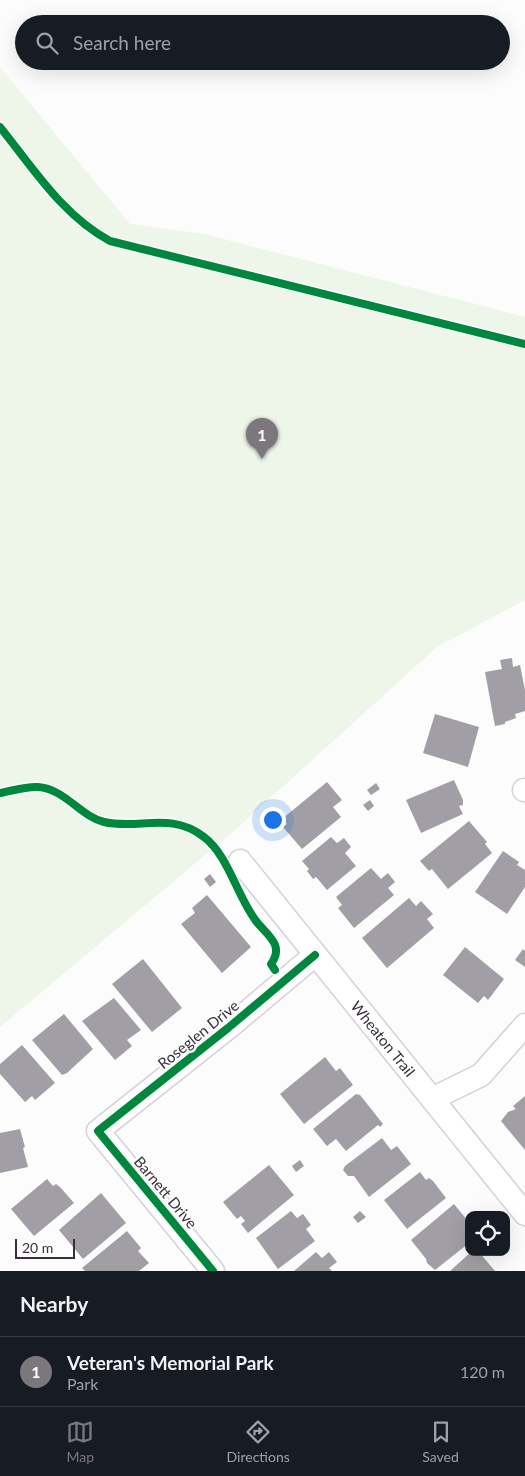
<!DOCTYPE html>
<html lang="en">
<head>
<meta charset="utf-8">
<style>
	body { margin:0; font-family:Lato,sans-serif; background:#20242c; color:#f1f3f6 }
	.controls { position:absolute; right:15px; bottom:15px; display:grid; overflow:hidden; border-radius:10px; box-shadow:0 5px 20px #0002 }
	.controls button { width:45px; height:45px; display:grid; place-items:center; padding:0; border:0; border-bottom:1px solid #363941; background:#171b24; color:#f1f3f6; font:25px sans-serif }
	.scale { position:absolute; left:15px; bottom:12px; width:60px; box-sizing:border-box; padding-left:5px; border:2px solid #372e39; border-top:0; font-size:14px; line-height:18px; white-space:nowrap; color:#372e39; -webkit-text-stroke:4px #fcfcfc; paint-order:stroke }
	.you { position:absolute; left:272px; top:819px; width:18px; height:18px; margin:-12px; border:4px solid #fff; border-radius:50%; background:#1a73e8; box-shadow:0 0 0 8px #1a73e833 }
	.badge { display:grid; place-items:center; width:32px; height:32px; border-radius:50%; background:#7c767d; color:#fff; font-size:16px; font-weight:700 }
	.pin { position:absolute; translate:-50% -41px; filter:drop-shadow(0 1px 2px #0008) }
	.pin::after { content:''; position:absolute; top:26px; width:18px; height:15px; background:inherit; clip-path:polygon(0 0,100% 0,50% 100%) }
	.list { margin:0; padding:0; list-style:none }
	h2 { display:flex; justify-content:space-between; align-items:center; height:65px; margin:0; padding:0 20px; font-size:21px }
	h2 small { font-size:16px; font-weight:400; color:#9ea1a6 }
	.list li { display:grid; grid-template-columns:32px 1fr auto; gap:15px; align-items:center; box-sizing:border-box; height:70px; padding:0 20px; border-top:1px solid #363941 }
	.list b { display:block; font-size:19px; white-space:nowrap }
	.list p { margin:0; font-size:16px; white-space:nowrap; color:#9ea1a6 }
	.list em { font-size:16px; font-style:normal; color:#9ea1a6 }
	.icon { flex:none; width:28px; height:28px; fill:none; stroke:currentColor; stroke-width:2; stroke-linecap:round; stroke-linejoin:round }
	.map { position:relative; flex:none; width:525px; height:1271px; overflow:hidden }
	.search { position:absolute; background:#171b24; box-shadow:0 5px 20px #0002; left:15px; right:15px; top:15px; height:55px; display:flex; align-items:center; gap:12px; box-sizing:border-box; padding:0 18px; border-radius:28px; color:#9ea1a6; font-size:19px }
	.sheet { height:135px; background:#171b24 }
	nav { display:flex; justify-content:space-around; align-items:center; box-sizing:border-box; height:70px; border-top:1px solid #363941; background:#171b24; font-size:14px; color:#9ea1a6 }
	nav a { display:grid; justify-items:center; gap:2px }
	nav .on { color:#7c767d }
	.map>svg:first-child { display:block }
	.green { fill:#eef5e9 }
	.building { fill:#a19fa5 }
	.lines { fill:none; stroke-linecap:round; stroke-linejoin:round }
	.minor-casing { stroke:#d5d1d6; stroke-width:25 }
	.minor { stroke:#fff; stroke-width:22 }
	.cycleway-casing { stroke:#fcfcfc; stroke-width:11 }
	.cycleway { stroke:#00873e; stroke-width:8 }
	.labels { text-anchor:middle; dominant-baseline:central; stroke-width:5; stroke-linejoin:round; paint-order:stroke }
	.street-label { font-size:15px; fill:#372e39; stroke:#fcfcfc }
</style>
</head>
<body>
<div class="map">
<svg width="525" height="1271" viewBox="0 0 525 1271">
	<rect width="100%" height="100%" fill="#fcfcfc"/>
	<polygon class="green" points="0,67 130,224 204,234 525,317 525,600 437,647 236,829 0,1027"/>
	<g class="building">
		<polygon points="512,658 513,667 520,665 525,690 525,711 515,714 516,718 505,722 505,724 495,726 485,672 502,669 500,660"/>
		<polygon points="435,714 479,727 468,767 423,753"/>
		<polygon points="454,780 463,800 463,805 459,806 463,814 421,833 406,800"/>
		<polygon points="327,782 342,800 333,807 341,817 302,849 283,827 287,824 282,819"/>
		<polygon points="376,783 380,789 371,795 367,790"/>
		<polygon points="370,800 374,806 368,811 363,805"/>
		<polygon points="469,821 487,842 485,844 492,853 448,889 432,869 429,871 420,861"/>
		<polygon points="331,837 337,843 344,838 351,847 345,853 356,866 327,890 316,877 313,879 307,871 309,869 302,861"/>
		<polygon points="503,851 519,862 517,865 525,870 525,887 507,914 475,892"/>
		<polygon points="371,868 381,879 388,873 395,882 388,888 394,895 354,928 338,908 342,905 336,897"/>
		<polygon points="210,874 216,882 210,887 204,879"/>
		<polygon points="207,895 251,947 222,973 181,924 195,913 192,908"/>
		<polygon points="409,898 416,906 421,901 433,914 427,919 434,928 387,968 362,938"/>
		<polygon points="465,947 504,979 488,1000 484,996 478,1003 443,975"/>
		<polygon points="523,949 525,951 525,967 515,960"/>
		<polygon points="143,959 182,1008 152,1032 112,984"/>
		<polygon points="114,998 141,1030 127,1040 132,1046 115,1060 82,1021"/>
		<polygon points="64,1014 93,1049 67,1073 62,1075 32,1040"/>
		<polygon points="22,1045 55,1083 35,1100 32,1096 25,1102 0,1074 0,1064"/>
		<polygon points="325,1057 336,1071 340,1068 353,1085 304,1124 280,1094"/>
		<polygon points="356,1094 360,1095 383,1124 380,1127 378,1125 346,1151 336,1139 327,1146 313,1129"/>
		<polygon points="525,1096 525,1150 501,1121 508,1112 516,1109 513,1106"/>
		<polygon points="20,1129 25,1147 23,1148 28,1167 0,1173 0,1133"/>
		<polygon points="382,1138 391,1150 397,1146 411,1164 369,1197 354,1176 348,1176 343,1170 345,1166"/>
		<polygon points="300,1160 304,1166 296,1172 292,1166"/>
		<polygon points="269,1165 294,1195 248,1233 241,1224 245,1221 241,1216 237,1219 223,1202"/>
		<polygon points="420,1172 426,1180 429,1178 433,1181 446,1198 407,1229 384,1200"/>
		<polygon points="47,1179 53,1186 56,1184 60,1187 74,1203 34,1236 11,1209"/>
		<polygon points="101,1193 126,1223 83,1259 59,1230"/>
		<polygon points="454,1204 467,1220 469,1243 435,1270 427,1263 426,1259 411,1240"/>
		<polygon points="291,1211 297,1218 303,1214 311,1225 306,1229 315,1241 278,1269 256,1238"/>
		<polygon points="360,1211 366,1217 358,1223 353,1217"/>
		<polygon points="127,1231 141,1248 138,1251 149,1263 139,1271 85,1271 82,1268"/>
		<polygon points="316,1252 322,1258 329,1252 337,1262 329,1268 332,1271 294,1271"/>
		<polygon points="471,1252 479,1252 495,1271 450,1271"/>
	</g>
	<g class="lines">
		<g class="minor-casing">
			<g id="minor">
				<polyline points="524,790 525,790"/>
				<path id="s1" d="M240 861 525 1214"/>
				<polyline points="432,1099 481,1075 525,1025"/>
				<polyline points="213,1271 98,1131 228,1028 315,955"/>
			</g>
		</g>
		<use href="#minor" class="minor"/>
		<g class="cycleway-casing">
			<g id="cycleway">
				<path d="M0 127C33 168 63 216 110 241L525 344"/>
				<path d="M0 793C12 791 26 786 38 787 65 789 80 816 104 822 139 830 171 811 204 837 228 855 237 896 256 921 267 935 285 945 271 964L275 970"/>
				<polyline points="213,1271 98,1131 228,1028 315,955"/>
			</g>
		</g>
		<use href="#cycleway" class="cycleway"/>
	</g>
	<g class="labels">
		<g class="street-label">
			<text transform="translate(198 1034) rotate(-39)">Roseglen Drive</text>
			<text stroke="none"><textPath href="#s1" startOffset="228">Wheaton Trail</textPath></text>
			<text transform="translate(166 1192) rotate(50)">Barnett Drive</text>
		</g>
	</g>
</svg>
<div class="controls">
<button><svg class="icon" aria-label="locate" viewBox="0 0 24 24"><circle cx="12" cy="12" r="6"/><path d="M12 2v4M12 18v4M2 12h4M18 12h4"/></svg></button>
</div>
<div class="scale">20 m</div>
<div class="you"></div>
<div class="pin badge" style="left:262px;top:459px">1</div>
<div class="search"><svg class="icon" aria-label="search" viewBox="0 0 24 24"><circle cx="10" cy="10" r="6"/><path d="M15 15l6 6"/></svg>Search here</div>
</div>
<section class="sheet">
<h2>Nearby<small></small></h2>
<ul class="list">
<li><span class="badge">1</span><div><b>Veteran's Memorial Park</b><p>Park</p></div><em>120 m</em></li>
</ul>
</section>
<nav>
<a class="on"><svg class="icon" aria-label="map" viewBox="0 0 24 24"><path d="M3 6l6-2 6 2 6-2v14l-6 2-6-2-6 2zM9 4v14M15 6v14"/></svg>Map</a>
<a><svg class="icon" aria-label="directions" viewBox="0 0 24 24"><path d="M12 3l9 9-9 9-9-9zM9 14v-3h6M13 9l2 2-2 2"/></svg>Directions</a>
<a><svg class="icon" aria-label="saved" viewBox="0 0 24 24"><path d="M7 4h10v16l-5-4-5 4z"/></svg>Saved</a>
</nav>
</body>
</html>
